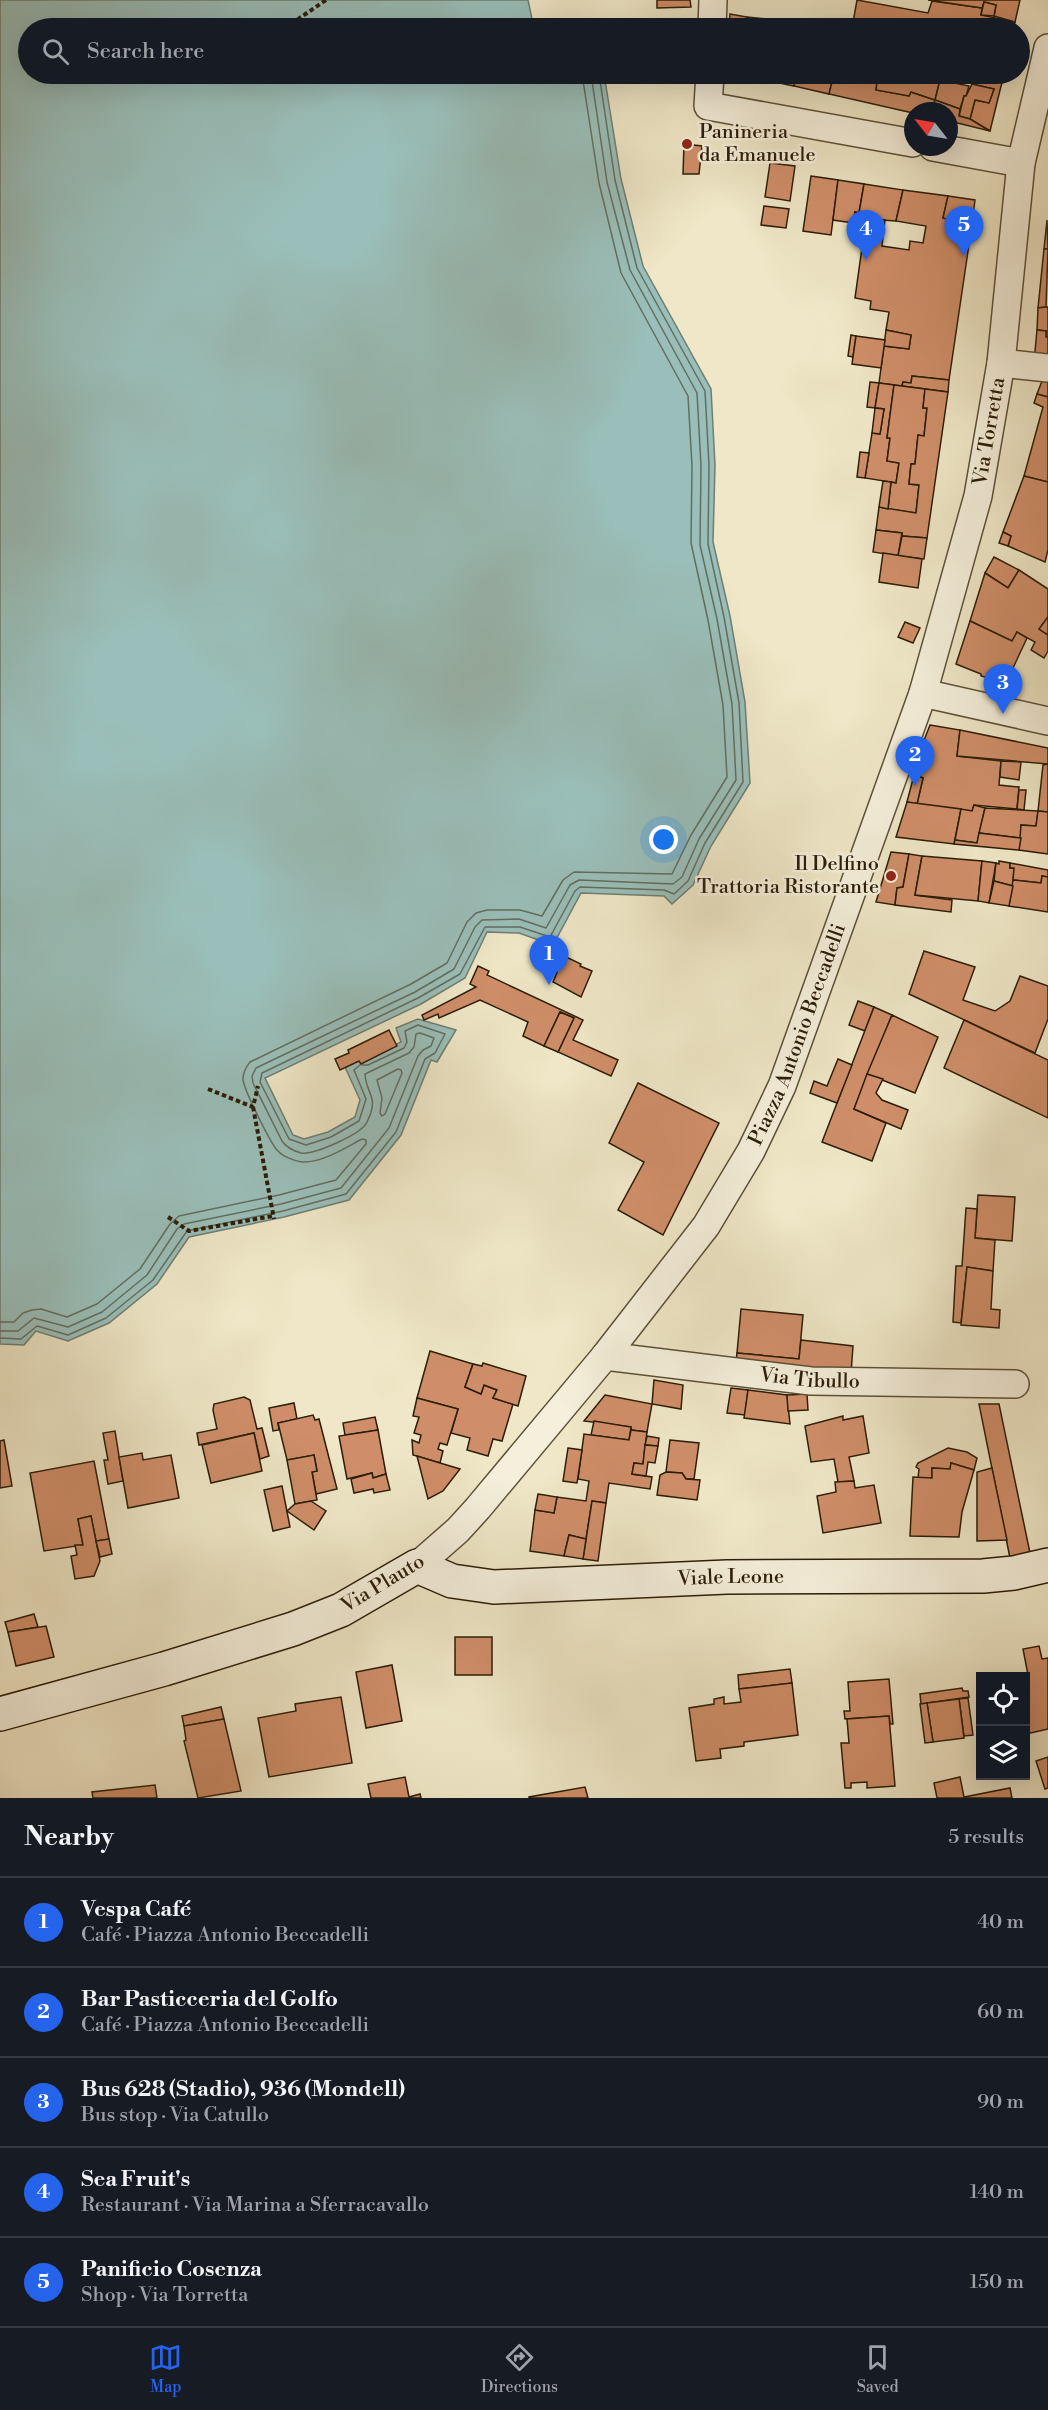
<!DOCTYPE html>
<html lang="en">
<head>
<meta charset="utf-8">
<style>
	body { margin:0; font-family:"Libre Bodoni",serif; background:#242831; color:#f1f3f6 }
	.controls { position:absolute; right:18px; bottom:18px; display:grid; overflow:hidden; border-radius:0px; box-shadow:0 6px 24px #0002 }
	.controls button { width:54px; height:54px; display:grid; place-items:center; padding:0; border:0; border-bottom:2px solid #363941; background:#171b24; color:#f1f3f6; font:30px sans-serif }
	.compass { position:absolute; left:904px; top:102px; width:54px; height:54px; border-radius:50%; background:#171b24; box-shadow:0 6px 24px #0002; rotate:301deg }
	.you { position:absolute; left:664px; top:840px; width:21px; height:21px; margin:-15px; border:4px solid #fff; border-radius:50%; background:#1a73e8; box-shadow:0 0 0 9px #1a73e833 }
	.badge { display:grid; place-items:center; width:39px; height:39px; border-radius:50%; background:#2563eb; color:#fff; font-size:20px; font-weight:700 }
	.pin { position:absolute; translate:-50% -50px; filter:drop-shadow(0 2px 3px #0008) }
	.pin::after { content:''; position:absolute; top:32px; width:21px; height:18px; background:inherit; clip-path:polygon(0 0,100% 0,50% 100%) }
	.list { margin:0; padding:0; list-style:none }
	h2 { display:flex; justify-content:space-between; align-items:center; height:78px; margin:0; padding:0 24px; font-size:26px }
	h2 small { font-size:20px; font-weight:400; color:#9ea1a6 }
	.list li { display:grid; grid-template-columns:39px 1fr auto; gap:18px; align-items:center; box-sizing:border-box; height:90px; padding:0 24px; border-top:2px solid #363941 }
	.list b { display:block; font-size:22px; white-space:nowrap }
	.list p { margin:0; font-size:20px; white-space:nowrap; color:#9ea1a6 }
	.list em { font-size:20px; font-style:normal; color:#9ea1a6 }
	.icon { flex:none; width:33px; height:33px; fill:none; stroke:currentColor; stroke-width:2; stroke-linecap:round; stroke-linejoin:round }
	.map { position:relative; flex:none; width:1048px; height:1798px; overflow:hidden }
	.search { position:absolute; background:#171b24; box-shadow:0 6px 24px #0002; left:18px; right:18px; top:18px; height:66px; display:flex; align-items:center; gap:15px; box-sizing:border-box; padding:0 21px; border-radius:33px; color:#9ea1a6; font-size:22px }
	.sheet { height:528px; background:#171b24 }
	nav { display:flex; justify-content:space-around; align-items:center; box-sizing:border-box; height:84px; border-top:2px solid #363941; background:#171b24; font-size:16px; color:#9ea1a6 }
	nav a { display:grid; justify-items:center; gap:3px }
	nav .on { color:#2563eb }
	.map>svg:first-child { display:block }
	.water { fill:#9abfba; stroke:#6e7e72; stroke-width:1.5 }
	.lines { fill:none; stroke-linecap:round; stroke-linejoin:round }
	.shore { stroke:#626e60; stroke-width:1.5 }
	.building { fill:#cf8e69; stroke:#2b1d07; stroke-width:1.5 }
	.minor-casing { stroke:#5c5037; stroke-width:30 }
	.secondary-casing { stroke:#2b1d07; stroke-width:36 }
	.path { stroke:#2b1d07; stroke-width:4; stroke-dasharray:4.5 3; stroke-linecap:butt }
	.minor { stroke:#f5efdb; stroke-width:27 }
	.secondary { stroke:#f5efdb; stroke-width:33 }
	.poi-dot { fill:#8f2418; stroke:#f5efdb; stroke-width:2 }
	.labels { text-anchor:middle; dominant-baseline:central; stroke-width:5; stroke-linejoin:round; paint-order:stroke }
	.poi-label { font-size:20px; fill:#2b1d07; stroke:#f5efdb; text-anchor:start }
	.street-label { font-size:20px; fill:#2b1d07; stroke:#f5efdb }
</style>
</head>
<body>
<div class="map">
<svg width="1048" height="1798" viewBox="0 0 1048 1798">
	<rect width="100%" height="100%" fill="#efe7c7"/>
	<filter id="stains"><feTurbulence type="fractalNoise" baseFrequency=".00333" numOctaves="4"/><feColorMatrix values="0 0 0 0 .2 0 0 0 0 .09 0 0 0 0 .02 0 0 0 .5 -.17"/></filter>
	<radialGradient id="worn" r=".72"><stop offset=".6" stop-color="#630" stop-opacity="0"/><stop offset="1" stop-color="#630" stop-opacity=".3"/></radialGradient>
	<polygon class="water" points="0,0 528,0 532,19 564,28 28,28 28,74 604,74 621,179 643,266 711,389 715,465 713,542 730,616 745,702 750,783 711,846 693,885 672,904 664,896 581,893 553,945 519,933 487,932 465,978 421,1004 265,1078 293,1135 304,1139 328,1132 355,1117 360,1100 345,1067 359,1057 365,1060 401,1042 396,1028 418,1019 456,1030 437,1062 431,1060 401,1135 349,1200 284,1217 189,1237 157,1284 109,1323 68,1341 36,1331 24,1345 0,1344"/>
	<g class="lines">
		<g class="shore">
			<polyline points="360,1065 354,1070 366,1099 359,1121 331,1137 306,1145 289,1139 260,1082 262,1073 418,998 460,974 485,927 520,927 550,937 575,891 580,887 664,890 674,894 688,881 705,843 743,782 739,703 724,617 708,544 709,465 705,391 637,268 615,180 599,74"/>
			<polygon points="398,1069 401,1070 402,1073 385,1114 382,1116 380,1113 382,1098 377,1080"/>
			<path d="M0 1322H14L23 1313 32 1310 41 1309 67 1317 97 1304 140 1269 170 1224 179 1216 279 1195 336 1180 366 1144V1140L362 1139C345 1148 322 1163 302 1162 294 1161 282 1156 277 1150 270 1142 243 1088 243 1079 243 1072 246 1067 250 1062L411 984 447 963 467 922 476 913 487 910H520L542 916 563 880 574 872 672 874 691 835 727 777 723 705 708 620 691 543 692 466 688 396 621 273 599 183 582 74"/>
			<path d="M0 1331H18L34 1318 68 1327 102 1312 147 1275 177 1229 184 1224 281 1204 341 1188 389 1128 418 1056 423 1050 431 1046 434 1038 420 1033 416 1034 414 1047 409 1053 365 1074C366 1095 380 1096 367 1122 362 1134 314 1155 301 1153 294 1151 286 1147 282 1141L253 1083 252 1076 256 1068 415 992 454 969 475 927 482 920 519 919 546 928 570 885 579 880 673 884 682 877 699 839 736 780 732 704 717 619 700 545 701 466 697 393 630 270 607 182 591 74"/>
			<polyline points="0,1338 21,1339 37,1326 68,1335 106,1318 153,1280 187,1231 283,1211 346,1194 396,1132 425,1059 435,1053 445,1034 418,1025 405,1031 407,1042 404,1048 368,1065 362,1065"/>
		</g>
	</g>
	<g class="building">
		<polygon points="657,0 690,0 691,7 657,8"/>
		<polygon points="857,0 928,13 932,1 982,8 981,15 1015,22 1013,28 852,28"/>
		<polygon points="928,0 1020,0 1015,22 994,16 996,5 984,2 982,8"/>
		<polygon points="984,2 996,5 994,16 981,15"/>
		<polygon points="730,14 747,17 744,28 729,28"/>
		<polygon points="747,17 767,19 765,28 744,28"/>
		<polygon points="767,19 807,25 829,28 765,28"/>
		<polygon points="738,74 797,74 794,86"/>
		<polygon points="797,74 834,74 829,94 794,86"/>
		<polygon points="834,74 878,74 876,90 909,96 911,92 935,100 932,111 913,111 913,113 829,94"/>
		<polygon points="878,74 906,74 940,80 935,100 911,92 909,96 876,90"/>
		<polygon points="975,74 1004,74 990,131 970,119 975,100 989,103 994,89 972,84"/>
		<polygon points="940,80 969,86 966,96 964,96 960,109 935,100"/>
		<polygon points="972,84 994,89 989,103 975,100 970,119 959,116 964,96 966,96"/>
		<polygon points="935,100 960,109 959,116 970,119 990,131 949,121 949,111 932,111"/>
		<polygon points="684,144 702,146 699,174 683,174"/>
		<polygon points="770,163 795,166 790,201 765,197"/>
		<polygon points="811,176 838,180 831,235 803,231"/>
		<polygon points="838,180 864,184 859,213 855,212 853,223 833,220"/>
		<polygon points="864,184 903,190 896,221 866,219 865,225 853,223 855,212 859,213"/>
		<polygon points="903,190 948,196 943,218 972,224 949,380 912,376 911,383 903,382 902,386 879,383 884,346 909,349 911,335 886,330 889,312 870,309 871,301 855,298 866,219 885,220 882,246 909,250 910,241 923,243 926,226 896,221"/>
		<polygon points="948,196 975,200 972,224 943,218"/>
		<polygon points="764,206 789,209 786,228 761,225"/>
		<polygon points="1047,220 1048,249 1044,249"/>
		<polygon points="1044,249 1048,249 1046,307 1038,308"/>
		<polygon points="1046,307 1048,307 1048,337 1046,337 1046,331 1037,330 1038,308"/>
		<polygon points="886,330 911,335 909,349 884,346"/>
		<polygon points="1037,330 1046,331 1046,337 1048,337 1048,361 1034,362"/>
		<polygon points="851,335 856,336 853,357 848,356"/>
		<polygon points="856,336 885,340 881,368 852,364"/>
		<polygon points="912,376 949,380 948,392 902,386 903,382 911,383"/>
		<polygon points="1042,381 1048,382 1048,397 1037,394"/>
		<polygon points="870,382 879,383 875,408 867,407"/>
		<polygon points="879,383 894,385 887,438 890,438 887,461 899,463 896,483 865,478 872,433 880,434 884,409 875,408"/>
		<polygon points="894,385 925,389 923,408 927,408 924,436 918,435 915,464 911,464 909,484 919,485 916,513 888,509 891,482 896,483 899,463 887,461 890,438 887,438"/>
		<polygon points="925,389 948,392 927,538 902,536 902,533 876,530 879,507 916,513 919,485 909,484 911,464 915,464 918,435 924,436 927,408 923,408"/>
		<polygon points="1037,394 1048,397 1048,482 1024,476 1043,407 1034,403"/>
		<polygon points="875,408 884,409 880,434 872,433"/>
		<polygon points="860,452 869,453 865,478 857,477"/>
		<polygon points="1024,476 1048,482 1048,550 1045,562 1008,546 1011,536 1003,532"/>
		<polygon points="883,481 891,482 888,509 879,507"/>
		<polygon points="876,530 902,533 898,556 873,552"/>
		<polygon points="1003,532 1011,536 1008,546 999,543"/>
		<polygon points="902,536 927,538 924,559 898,556"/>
		<polygon points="883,553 922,559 918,588 879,582"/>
		<polygon points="994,557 1019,570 1008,588 985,573"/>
		<polygon points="1019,570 1048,589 1048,617 1039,629 1048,635 1048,651 1044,658 1031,650 1035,642 1017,632 1012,641 970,621 985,573 1008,588"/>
		<polygon points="1048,617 1048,635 1039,629"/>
		<polygon points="970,621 1012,641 1017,632 1027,638 1006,683 981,676 981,674 956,664"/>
		<polygon points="905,622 920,628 913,643 898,637"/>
		<polygon points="930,725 960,730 957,756 1001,761 999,785 1019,787 1017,809 974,805 972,811 917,804 923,778 918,776 924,755 919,753"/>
		<polygon points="960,730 1048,748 1048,764 957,756"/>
		<polygon points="919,753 924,755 918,776 914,775"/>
		<polygon points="1001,761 1021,762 1019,780 1000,777"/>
		<polygon points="1048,764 1048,812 1038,811 1043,765"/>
		<polygon points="914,775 923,778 917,804 907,802"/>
		<polygon points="1019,790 1026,790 1024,810 1017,809"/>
		<polygon points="907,802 961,809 954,844 896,837"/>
		<polygon points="974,805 985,808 977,843 955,840 961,809 972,811"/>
		<polygon points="985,808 1038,811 1036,826 1021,825 1021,838 979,833"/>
		<polygon points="1038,811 1048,812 1048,854 1019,850 1021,825 1036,826"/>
		<polygon points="979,833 1021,838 1019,850 954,844 955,840 977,843"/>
		<polygon points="891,852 909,854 903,887 897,888 895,905 876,902"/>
		<polygon points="909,854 922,856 915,895 952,900 951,912 895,905 897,888 903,887"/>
		<polygon points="922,856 982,861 978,901 915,895"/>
		<polygon points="982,861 996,863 989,903 978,901"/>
		<polygon points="999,861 1010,863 1010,868 1014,868 1013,886 994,881 996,863 999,864"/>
		<polygon points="1010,863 1048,870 1048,877 1042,876 1041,883 1013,880 1014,868 1010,868"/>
		<polygon points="1042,876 1048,877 1048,912 1009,906 1013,880 1041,883"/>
		<polygon points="994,881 1013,886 1009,906 989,903"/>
		<polygon points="924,951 975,967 963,1000 995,1011 1010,1001 1020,976 1048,986 1048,1019 1035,1053 909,994"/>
		<polygon points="564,956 581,964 580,966 592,971 581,997 553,982"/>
		<polygon points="478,966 489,971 487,975 583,1020 573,1040 618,1060 611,1076 558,1052 574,1018 560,1012 544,1046 523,1036 528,1022 480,1000 439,1018 438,1014 424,1020 422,1015 476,987 470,984"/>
		<polygon points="858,1001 874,1007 865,1031 849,1025"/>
		<polygon points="874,1007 892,1015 854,1109 886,1123 872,1161 822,1142"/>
		<polygon points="560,1012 574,1018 558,1052 544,1046"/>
		<polygon points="892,1015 938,1037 915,1093 867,1074"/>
		<polygon points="964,1020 1048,1060 1048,1118 944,1068"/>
		<polygon points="389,1030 397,1046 361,1064 359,1061 340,1070 335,1059 349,1053 348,1050"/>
		<polygon points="838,1059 852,1065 837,1103 810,1093 814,1081 827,1086"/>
		<polygon points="867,1074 883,1079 876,1093 882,1100 908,1110 901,1129 854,1109"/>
		<polygon points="638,1083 719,1123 663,1235 618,1210 644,1162 609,1143"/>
		<polygon points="978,1195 1015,1197 1012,1241 975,1238"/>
		<polygon points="966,1208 977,1209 975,1238 995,1240 993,1271 967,1267 961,1323 953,1322 956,1266 962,1266"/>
		<polygon points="967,1267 993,1271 991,1309 1000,1310 999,1328 961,1325"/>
		<polygon points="741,1309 803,1315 799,1359 737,1353"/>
		<polygon points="801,1340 853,1346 851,1373 735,1371 737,1353 799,1359"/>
		<polygon points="430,1351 473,1364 465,1387 481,1394 484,1385 497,1390 493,1398 513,1404 502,1441 493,1439 488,1456 467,1450 470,1438 451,1433 458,1409 417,1398"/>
		<polygon points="483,1363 526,1376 518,1406 493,1398 497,1390 484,1385 481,1394 465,1387 473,1364 482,1366"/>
		<polygon points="654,1380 683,1385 681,1409 652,1404"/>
		<polygon points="731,1388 748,1390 745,1415 727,1413"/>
		<polygon points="748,1390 787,1395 790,1424 744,1418"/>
		<polygon points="807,1394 808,1410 788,1411 787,1395"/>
		<polygon points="605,1395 652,1404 647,1432 631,1430 631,1427 584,1421"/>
		<polygon points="244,1397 250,1400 257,1429 262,1428 269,1456 260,1459 254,1433 199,1445 197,1433 217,1429 213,1410 214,1404"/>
		<polygon points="417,1398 458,1409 447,1445 440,1443 438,1449 443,1451 440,1463 413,1455 412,1440 419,1443 421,1435 414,1433 419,1417 413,1416"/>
		<polygon points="294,1403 297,1419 278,1423 279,1430 273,1431 269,1408"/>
		<polygon points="979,1404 999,1404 1030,1553 1010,1558"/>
		<polygon points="313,1415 315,1420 319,1419 337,1489 316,1494 312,1472 317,1471 314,1455 287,1460 278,1423"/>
		<polygon points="843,1416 843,1420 863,1416 869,1453 849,1457 854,1481 838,1482 834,1459 811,1462 805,1426"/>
		<polygon points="375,1417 378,1430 345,1435 343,1423"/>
		<polygon points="594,1421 631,1427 629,1440 591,1435"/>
		<polygon points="378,1430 386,1474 373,1478 372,1473 347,1479 339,1436"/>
		<polygon points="631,1430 647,1432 643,1464 634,1463 632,1474 652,1477 650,1489 609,1483 606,1503 592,1501 586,1539 569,1535 564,1556 530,1551 535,1510 554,1513 557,1497 586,1501 589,1481 578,1479 584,1434 629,1440"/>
		<polygon points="115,1431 123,1481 108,1484 104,1460 108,1460 103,1433"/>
		<polygon points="254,1433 262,1471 211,1483 202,1445"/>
		<polygon points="647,1436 659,1438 658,1446 645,1445"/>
		<polygon points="4,1440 12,1486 0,1488 0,1441"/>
		<polygon points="670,1440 699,1443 694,1479 686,1479 682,1473 666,1472"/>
		<polygon points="645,1445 658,1446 655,1463 648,1462 646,1476 632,1474 634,1463 643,1464"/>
		<polygon points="568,1448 582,1450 577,1483 563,1481"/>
		<polygon points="948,1448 967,1452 977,1458 974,1470 951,1463 950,1469 932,1468 932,1478 918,1478 919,1469 916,1467 918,1463"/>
		<polygon points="142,1453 143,1460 171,1455 179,1498 128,1508 119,1457"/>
		<polygon points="314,1455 317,1471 312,1472 317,1500 295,1504 287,1460"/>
		<polygon points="417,1456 440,1463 460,1469 443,1491 428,1499"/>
		<polygon points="94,1461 109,1539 96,1541 91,1516 78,1519 83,1545 44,1551 30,1473"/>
		<polygon points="951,1463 974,1470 962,1512 959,1537 910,1536 913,1477 932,1478 932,1468 950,1469"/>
		<polygon points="992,1468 1007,1540 977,1541 977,1472"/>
		<polygon points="666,1472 682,1473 686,1479 700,1480 697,1500 657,1495 660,1475"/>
		<polygon points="372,1473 373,1478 386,1474 390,1490 374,1493 373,1489 354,1493 351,1479"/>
		<polygon points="854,1481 855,1488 874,1485 881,1523 823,1533 817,1496 836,1492 835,1482"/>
		<polygon points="282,1486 290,1527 273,1531 264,1490"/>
		<polygon points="538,1494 557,1497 554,1513 535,1510"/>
		<polygon points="311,1501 326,1511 314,1530 287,1511 295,1504"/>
		<polygon points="592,1501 606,1503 598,1561 583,1559"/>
		<polygon points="91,1516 100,1561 94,1576 75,1579 71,1556 77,1555 75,1545 83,1545 78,1519"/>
		<polygon points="569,1535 586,1539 583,1559 564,1556"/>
		<polygon points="109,1539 112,1554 100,1557 96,1541"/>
		<polygon points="34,1614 38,1627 8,1632 5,1622"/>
		<polygon points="46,1626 54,1657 16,1666 8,1632"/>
		<rect x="455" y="1637" width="37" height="38"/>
		<polygon points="1039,1646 1042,1659 1048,1658 1048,1729 1026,1734 1026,1680 1029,1680 1023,1649"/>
		<polygon points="392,1665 402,1721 366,1728 356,1672"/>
		<polygon points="790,1669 792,1683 739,1689 738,1675"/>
		<polygon points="889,1679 893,1724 890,1724 889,1716 845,1719 844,1711 850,1711 848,1682"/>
		<polygon points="792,1683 798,1735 744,1742 744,1746 720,1749 721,1758 696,1761 689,1708 714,1704 714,1699 724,1697 724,1704 741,1702 739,1689"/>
		<polygon points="962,1688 963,1691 968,1691 969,1697 921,1704 920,1694"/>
		<polygon points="341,1697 352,1763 269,1777 258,1718 296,1711 295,1704"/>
		<polygon points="968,1698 973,1735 964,1736 959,1699"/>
		<polygon points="959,1699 964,1738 933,1742 927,1703"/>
		<polygon points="927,1703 933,1742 925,1743 920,1704"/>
		<polygon points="221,1707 224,1719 184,1726 182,1716"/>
		<polygon points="889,1716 895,1786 867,1788 867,1782 851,1783 851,1788 845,1788 841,1743 849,1743 847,1719"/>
		<polygon points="224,1719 241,1791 198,1798 184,1741 186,1740 184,1726"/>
		<polygon points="1048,1757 1048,1788 1045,1789 1036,1761"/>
		<polygon points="405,1777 409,1797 420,1794 421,1798 371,1798 368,1784"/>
		<polygon points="960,1777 964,1797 1010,1788 1012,1798 937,1798 934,1783"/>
		<polygon points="155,1785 157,1798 93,1798 92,1792"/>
		<polygon points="585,1787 588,1798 529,1798 529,1797"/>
	</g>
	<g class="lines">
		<g class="minor-casing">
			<g id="minor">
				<polyline points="712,28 713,0"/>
				<polyline points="710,74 708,106 913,143"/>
				<polyline points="933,147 1021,163"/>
				<polyline points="1001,363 1048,368"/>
				<polyline points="923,693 1048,721"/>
				<path id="s1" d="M605 1356 811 1381 1015 1384"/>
				<path id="s2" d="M417 1566 458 1530 478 1508 605 1356 706 1226 751 1151 782 1086 923 693 978 496 1001 363 1021 163 1048 48"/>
			</g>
		</g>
		<g class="secondary-casing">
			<g id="secondary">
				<path id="s3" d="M0 1714 164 1669 293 1629 341 1610 417 1566 452 1581 494 1587 727 1577 983 1576 1014 1573 1048 1565"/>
			</g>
		</g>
		<g class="path">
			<polyline points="285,28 326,0"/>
			<polyline points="208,1089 253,1107 258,1086"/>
			<polyline points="253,1107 274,1219"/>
			<polyline points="168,1217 189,1231 273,1216"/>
		</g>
		<use href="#minor" class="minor"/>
		<use href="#secondary" class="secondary"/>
	</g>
	<g class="poi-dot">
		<circle cx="687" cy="144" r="6"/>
		<circle cx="891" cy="876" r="6"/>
	</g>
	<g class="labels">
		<g class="poi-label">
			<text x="699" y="132">Panineria<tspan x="699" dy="23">da Emanuele</tspan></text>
			<text x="879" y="864" text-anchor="end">Il Delfino<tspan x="879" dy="23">Trattoria Ristorante</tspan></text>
		</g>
		<g class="street-label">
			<text stroke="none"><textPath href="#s2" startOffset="1294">Via Torretta</textPath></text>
			<text stroke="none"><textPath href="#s2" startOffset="660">Piazza Antonio Beccadelli</textPath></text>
			<text stroke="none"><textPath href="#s1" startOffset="206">Via Tibullo</textPath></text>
			<text stroke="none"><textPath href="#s3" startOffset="762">Viale Leone</textPath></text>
			<text transform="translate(383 1584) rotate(-31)">Via Plauto</text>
		</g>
	</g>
	<rect width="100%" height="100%" filter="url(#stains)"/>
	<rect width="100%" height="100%" fill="url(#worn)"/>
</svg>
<div class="controls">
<button><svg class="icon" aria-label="locate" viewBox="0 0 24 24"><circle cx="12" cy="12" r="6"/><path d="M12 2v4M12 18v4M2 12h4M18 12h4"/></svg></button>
<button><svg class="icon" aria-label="layers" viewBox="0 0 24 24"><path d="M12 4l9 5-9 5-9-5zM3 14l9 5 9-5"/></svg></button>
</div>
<svg class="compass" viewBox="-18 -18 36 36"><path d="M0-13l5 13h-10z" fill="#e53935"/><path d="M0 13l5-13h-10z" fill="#9ea1a6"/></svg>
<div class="you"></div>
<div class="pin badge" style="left:549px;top:985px">1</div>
<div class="pin badge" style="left:915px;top:786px">2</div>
<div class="pin badge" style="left:1003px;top:714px">3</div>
<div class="pin badge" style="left:866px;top:260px">4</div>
<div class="pin badge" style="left:964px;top:256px">5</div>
<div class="search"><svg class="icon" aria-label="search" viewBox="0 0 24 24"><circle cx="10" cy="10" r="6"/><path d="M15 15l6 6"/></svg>Search here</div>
</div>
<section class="sheet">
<h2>Nearby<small>5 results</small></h2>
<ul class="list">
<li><span class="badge">1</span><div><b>Vespa Café</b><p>Café · Piazza Antonio Beccadelli</p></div><em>40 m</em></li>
<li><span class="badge">2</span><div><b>Bar Pasticceria del Golfo</b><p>Café · Piazza Antonio Beccadelli</p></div><em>60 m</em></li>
<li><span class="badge">3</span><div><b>Bus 628 (Stadio), 936 (Mondell)</b><p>Bus stop · Via Catullo</p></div><em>90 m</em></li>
<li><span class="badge">4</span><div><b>Sea Fruit's</b><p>Restaurant · Via Marina a Sferracavallo</p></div><em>140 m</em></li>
<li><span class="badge">5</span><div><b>Panificio Cosenza</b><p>Shop · Via Torretta</p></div><em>150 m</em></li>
</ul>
</section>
<nav>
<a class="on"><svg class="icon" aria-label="map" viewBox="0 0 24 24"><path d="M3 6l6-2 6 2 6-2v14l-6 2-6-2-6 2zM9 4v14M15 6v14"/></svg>Map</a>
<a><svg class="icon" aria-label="directions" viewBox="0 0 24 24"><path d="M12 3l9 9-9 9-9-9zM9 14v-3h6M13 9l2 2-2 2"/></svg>Directions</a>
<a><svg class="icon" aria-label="saved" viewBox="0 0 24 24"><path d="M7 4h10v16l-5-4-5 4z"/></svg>Saved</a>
</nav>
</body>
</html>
